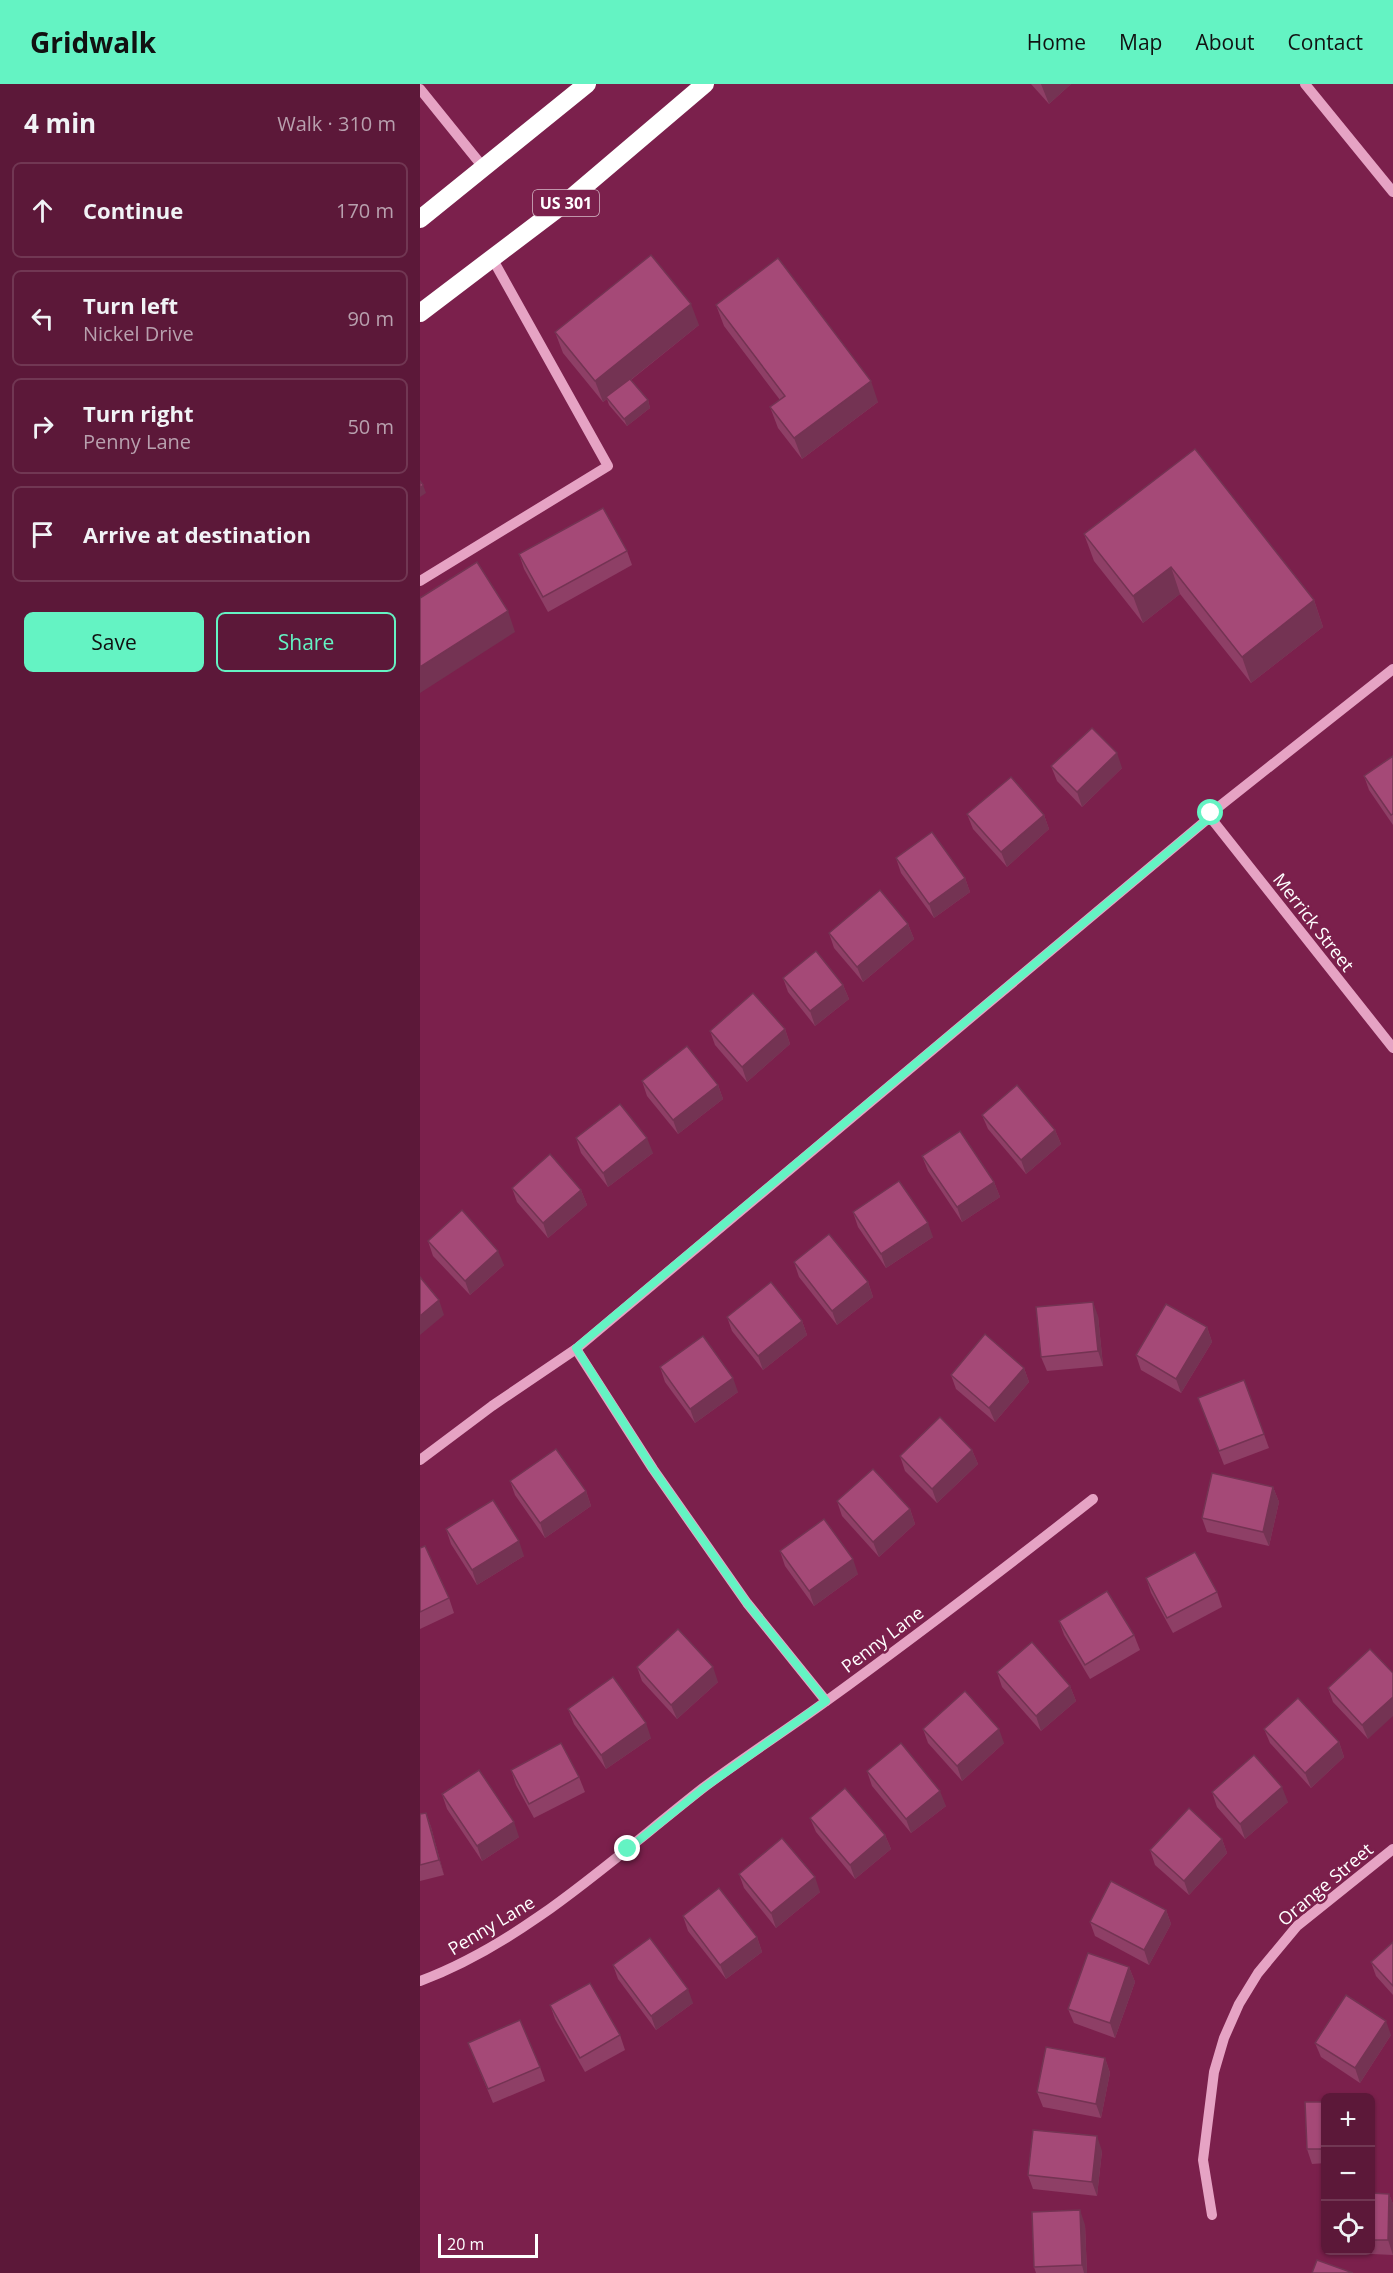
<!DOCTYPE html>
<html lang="en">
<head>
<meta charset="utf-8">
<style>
	body { margin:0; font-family:"Open Sans",sans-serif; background:#652544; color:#f1f3f6 }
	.controls { position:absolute; right:18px; bottom:18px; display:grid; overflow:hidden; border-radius:9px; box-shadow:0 2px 4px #0004 }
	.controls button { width:54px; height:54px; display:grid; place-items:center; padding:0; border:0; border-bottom:2px solid #713753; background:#5c1839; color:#f1f3f6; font:30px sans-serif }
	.scale { position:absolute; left:18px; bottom:15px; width:100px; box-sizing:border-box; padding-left:6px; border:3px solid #fff; border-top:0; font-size:16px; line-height:21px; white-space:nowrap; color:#fff; -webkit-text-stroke:4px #7b204c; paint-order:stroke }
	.stop { position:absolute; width:18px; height:18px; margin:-14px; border:4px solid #64f3c3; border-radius:50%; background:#fff }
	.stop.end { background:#64f3c3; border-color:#fff; box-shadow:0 2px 6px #0008 }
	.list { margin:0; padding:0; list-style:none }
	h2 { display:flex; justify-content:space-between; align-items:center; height:78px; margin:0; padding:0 24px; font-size:26px }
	h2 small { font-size:20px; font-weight:400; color:#b8a0ae }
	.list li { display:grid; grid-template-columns:39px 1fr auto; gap:18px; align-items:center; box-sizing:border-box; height:96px; margin:0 12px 12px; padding:0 12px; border:2px solid #713753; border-radius:9px }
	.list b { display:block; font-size:22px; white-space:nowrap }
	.list p { margin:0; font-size:20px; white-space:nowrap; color:#b8a0ae }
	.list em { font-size:20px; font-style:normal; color:#b8a0ae }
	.actions { display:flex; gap:12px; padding:18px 24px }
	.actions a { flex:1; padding:14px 0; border:2px solid #64f3c3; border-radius:9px; text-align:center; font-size:21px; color:#64f3c3 }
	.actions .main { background:#64f3c3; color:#111 }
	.icon { flex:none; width:33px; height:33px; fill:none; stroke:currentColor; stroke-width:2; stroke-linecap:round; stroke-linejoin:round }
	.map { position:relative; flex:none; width:973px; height:2189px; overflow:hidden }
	header { display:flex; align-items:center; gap:36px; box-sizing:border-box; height:84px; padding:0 30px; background:#64f3c3; color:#111 }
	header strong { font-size:28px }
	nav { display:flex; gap:33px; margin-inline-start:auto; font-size:21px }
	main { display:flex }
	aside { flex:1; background:#5c1839 }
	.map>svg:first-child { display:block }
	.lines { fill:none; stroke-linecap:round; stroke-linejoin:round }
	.minor { stroke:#e6a3c4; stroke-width:10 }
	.highway { stroke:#fff; stroke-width:18 }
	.wall { fill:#8e3f66 }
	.shaded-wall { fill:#743353 }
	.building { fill:#a54977; stroke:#743353; stroke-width:1.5 }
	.route { stroke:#64f3c3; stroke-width:8 }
	.labels { text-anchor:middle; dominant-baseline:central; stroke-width:5; stroke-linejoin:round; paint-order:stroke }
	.shield { fill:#7b204c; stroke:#d7bcc9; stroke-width:1.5 }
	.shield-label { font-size:16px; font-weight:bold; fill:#fff }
	.street-label { font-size:18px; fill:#fff; stroke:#7b204c }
</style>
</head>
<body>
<header>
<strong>Gridwalk</strong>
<nav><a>Home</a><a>Map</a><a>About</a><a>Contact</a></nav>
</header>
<main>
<aside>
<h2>4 min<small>Walk · 310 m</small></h2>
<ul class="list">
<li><svg class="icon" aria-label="ahead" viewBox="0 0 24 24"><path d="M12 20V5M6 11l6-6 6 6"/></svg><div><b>Continue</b></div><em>170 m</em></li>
<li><svg class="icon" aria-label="left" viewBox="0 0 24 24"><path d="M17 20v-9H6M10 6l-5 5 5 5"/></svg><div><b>Turn left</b><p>Nickel Drive</p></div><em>90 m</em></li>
<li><svg class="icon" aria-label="right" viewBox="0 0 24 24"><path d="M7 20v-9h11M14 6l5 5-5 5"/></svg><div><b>Turn right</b><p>Penny Lane</p></div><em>50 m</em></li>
<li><svg class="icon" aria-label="arrive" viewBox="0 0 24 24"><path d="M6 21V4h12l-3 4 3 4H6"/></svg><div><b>Arrive at destination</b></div></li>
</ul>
<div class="actions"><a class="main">Save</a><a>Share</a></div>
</aside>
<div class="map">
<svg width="973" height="2189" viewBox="0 0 973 2189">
	<rect width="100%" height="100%" fill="#7b204c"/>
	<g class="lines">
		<g class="minor">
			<polyline points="885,0 973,108"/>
			<polyline points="0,5 63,83"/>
			<polyline points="0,497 188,382 72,174"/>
			<polyline points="790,733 973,964"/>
			<polyline points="156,1265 233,1385 327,1519 406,1617"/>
			<polyline points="0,1376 72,1322 156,1265 790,733 791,729 973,585"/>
			<path d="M0 1897C105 1858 196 1772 283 1704 323 1674 365 1647 405 1618 496 1552 585 1484 673 1415"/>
			<polyline points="792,2131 783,2076 794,1988 804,1954 819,1920 838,1889 877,1842 973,1765"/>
		</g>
		<g class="highway">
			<polyline points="0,135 167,0"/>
			<polyline points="0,229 145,119 285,0"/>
		</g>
	</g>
	<g class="wall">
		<polygon points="611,0 651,0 629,20"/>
		<polygon points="296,221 458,318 382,375 358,344 350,323 360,316 304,242"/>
		<polygon points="279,241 211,296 228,316 230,324 207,342 189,321 187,315 183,318 143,269 135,248"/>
		<polygon points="664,450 894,516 903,543 831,599 760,510 723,539 674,477"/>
		<polygon points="207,467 212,481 128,528 104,485 99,470"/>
		<polygon points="973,672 973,741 949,706 944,692"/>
		<polygon points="631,682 702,684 662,723 637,697"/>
		<polygon points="547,730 624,731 629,745 587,783 553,745"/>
		<polygon points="476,774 545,794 550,808 514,834 481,789"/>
		<polygon points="488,840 494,855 443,898 414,864 409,849"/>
		<polygon points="363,894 423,901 429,915 395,942 368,908"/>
		<polygon points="365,945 370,960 327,998 295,961 290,947"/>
		<polygon points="222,997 298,1001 303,1015 258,1050 227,1012"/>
		<polygon points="562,1031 635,1046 641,1060 606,1090 568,1045"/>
		<polygon points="156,1054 233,1069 188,1103 161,1069"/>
		<polygon points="502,1072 574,1098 580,1113 542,1138 508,1087"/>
		<polygon points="92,1104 161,1106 167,1121 128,1154 97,1118"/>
		<polygon points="433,1128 513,1153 466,1184 438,1143"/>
		<polygon points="8,1157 84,1181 50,1211 13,1172"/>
		<polygon points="374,1178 448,1198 453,1213 417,1241 379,1193"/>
		<polygon points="678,1232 683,1282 627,1287 621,1273"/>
		<polygon points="307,1233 382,1237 387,1251 343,1286 312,1247"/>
		<polygon points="787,1243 792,1258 761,1309 721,1286 716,1271"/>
		<polygon points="240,1283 318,1308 275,1339 245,1298"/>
		<polygon points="604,1284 609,1298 575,1338 536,1305 531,1291"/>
		<polygon points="824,1296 849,1364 804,1381 778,1314"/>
		<polygon points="552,1366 558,1380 517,1419 485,1387 480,1372"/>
		<polygon points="90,1397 166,1407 171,1422 125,1454 95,1411"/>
		<polygon points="853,1403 859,1418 849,1462 787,1448 782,1434"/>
		<polygon points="417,1417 490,1425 495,1440 459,1473 422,1432"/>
		<polygon points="26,1445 104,1472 57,1501 31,1460"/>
		<polygon points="0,1464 29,1514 34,1529 0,1545"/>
		<polygon points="360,1467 438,1490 394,1522 365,1482"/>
		<polygon points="726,1494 797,1508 802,1523 753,1549 731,1509"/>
		<polygon points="639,1537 714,1551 720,1566 670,1595 644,1551"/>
		<polygon points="950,1565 948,1655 913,1618 908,1604"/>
		<polygon points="217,1583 298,1598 257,1635 222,1597"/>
		<polygon points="577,1588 650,1602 656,1617 621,1647 582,1603"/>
		<polygon points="148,1625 231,1654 186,1685 154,1640"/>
		<polygon points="503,1645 584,1659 542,1697 508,1659"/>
		<polygon points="844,1645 919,1658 924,1673 891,1704 850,1659"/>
		<polygon points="91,1686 159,1693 165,1708 114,1734 96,1701"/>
		<polygon points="447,1687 526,1722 491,1749 452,1702"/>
		<polygon points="792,1708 868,1718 825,1755 797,1723"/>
		<polygon points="22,1710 99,1753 62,1777 27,1725"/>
		<polygon points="6,1729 11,1743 24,1791 0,1797 0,1730"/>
		<polygon points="390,1734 465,1751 471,1765 435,1795 396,1748"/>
		<polygon points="802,1755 807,1769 769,1811 735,1781 730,1766"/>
		<polygon points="319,1790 400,1808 356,1844 324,1804"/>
		<polygon points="746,1826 751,1840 729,1881 675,1852 670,1838"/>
		<polygon points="263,1832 337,1853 342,1868 306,1895 268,1847"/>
		<polygon points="973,1858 973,1911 956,1892 951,1878"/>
		<polygon points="193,1881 273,1919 236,1946 198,1895"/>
		<polygon points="709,1883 715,1898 695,1954 654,1939 648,1925"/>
		<polygon points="130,1921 200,1951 205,1966 165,1988 135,1935"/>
		<polygon points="971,1951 940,1999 901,1973 895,1959"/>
		<polygon points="48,1959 120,1983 125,1997 73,2019"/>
		<polygon points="685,1974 690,1989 681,2034 623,2023 617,2008"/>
		<polygon points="906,2018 906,2079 892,2080 887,2065"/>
		<polygon points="682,2067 677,2112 613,2105 608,2091"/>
		<polygon points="951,2109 969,2110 973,2120 973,2171 911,2168 910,2166 951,2166"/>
		<polygon points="665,2141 667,2189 616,2189 614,2183"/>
	</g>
	<g class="shaded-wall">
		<polygon points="621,0 651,0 629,20"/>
		<polygon points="271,220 279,241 183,318 175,297"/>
		<polygon points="451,297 458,318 382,375 374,354"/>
		<polygon points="228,316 230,324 207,342 204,335"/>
		<polygon points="3,401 6,409 0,413 0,404"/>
		<polygon points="751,483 760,510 723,539 713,512"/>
		<polygon points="894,516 903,543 831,599 822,573"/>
		<polygon points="88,527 95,548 0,609 0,583"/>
		<polygon points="697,669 702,684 662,723 657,708"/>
		<polygon points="624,731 629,745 587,783 581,768"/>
		<polygon points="545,794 550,808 514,834 509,820"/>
		<polygon points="488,840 494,855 443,898 437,883"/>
		<polygon points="423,901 429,915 395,942 390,927"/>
		<polygon points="365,945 370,960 327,998 322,983"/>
		<polygon points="298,1001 303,1015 258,1050 253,1036"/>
		<polygon points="635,1046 641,1060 606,1090 601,1076"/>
		<polygon points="227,1054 233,1069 188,1103 183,1089"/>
		<polygon points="574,1098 580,1113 542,1138 537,1123"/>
		<polygon points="161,1106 167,1121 128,1154 123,1139"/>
		<polygon points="508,1139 513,1153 466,1184 461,1170"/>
		<polygon points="78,1167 84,1181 50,1211 45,1197"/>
		<polygon points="448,1198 453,1213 417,1241 412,1227"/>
		<polygon points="19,1216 24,1231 0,1251 0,1232"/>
		<polygon points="673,1218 678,1232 683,1282 678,1267"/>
		<polygon points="382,1237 387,1251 343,1286 338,1272"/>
		<polygon points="787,1243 792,1258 761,1309 756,1295"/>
		<polygon points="604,1284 609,1298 575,1338 569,1324"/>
		<polygon points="313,1294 318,1308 275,1339 270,1325"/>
		<polygon points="552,1366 558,1380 517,1419 512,1405"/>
		<polygon points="853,1403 859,1418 849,1462 843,1448"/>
		<polygon points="166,1407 171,1422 125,1454 120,1439"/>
		<polygon points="490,1425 495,1440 459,1473 453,1458"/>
		<polygon points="99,1457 104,1472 57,1501 52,1486"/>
		<polygon points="433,1475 438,1490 394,1522 389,1507"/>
		<polygon points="293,1583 298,1598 257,1635 251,1621"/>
		<polygon points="650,1602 656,1617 621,1647 616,1632"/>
		<polygon points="973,1613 973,1632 948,1655 942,1641"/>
		<polygon points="226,1639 231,1654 186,1685 181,1671"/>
		<polygon points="579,1645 584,1659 542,1697 537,1682"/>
		<polygon points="919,1658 924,1673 891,1704 885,1689"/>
		<polygon points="862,1703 868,1718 825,1755 820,1740"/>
		<polygon points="520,1707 526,1722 491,1749 486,1735"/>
		<polygon points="6,1729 11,1743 24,1791 19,1776"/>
		<polygon points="94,1738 99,1753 62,1777 57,1762"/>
		<polygon points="465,1751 471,1765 435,1795 430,1781"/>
		<polygon points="802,1755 807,1769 769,1811 764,1797"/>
		<polygon points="395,1793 400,1808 356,1844 351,1829"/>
		<polygon points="746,1826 751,1840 729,1881 724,1866"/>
		<polygon points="337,1853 342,1868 306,1895 300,1881"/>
		<polygon points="709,1883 715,1898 695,1954 690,1939"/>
		<polygon points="268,1905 273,1919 236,1946 231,1932"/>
		<polygon points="966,1937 971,1951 940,1999 935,1984"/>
		<polygon points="685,1974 690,1989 681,2034 676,2020"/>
		<polygon points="951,2029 951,2031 953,2078 951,2072"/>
		<polygon points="677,2052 682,2067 677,2112 672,2098"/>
		<polygon points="969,2110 973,2120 973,2171 968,2156"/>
		<polygon points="660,2126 665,2141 667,2189 664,2189 662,2181"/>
	</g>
	<g class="building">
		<polygon points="231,171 271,220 175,297 135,248"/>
		<polygon points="358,174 451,297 374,354 350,323 365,312 296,221"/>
		<polygon points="210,295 228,316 204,335 186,313"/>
		<polygon points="775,365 894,516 822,573 751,483 713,512 664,450"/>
		<polygon points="0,397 3,401 0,404"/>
		<polygon points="183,424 207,467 123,513 99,470"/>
		<polygon points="57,478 88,527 0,583 0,514"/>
		<polygon points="672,644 697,669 657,708 631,682"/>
		<polygon points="973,672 973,730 971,731 944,692"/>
		<polygon points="591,693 624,731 581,768 547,730"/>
		<polygon points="512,748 545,794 509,820 476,774"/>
		<polygon points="460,806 488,840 437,883 409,849"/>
		<polygon points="396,867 423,901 390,927 363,894"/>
		<polygon points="333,909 365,945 322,983 290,947"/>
		<polygon points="267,962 298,1001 253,1036 222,997"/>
		<polygon points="597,1001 635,1046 601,1076 562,1031"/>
		<polygon points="200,1020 227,1054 183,1089 156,1054"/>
		<polygon points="540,1047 574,1098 537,1123 502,1072"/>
		<polygon points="130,1070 161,1106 123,1139 92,1104"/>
		<polygon points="479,1097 508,1139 461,1170 433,1128"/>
		<polygon points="42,1126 78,1167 45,1197 8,1157"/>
		<polygon points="409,1150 448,1198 412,1227 374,1178"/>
		<polygon points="0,1193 19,1216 0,1232"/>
		<polygon points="351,1198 382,1237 338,1272 307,1233"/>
		<polygon points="673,1218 678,1267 621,1273 616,1223"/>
		<polygon points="746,1220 787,1243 756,1295 716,1271"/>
		<polygon points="565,1250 604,1284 569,1324 531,1291"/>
		<polygon points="283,1252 313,1294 270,1325 240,1283"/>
		<polygon points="824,1296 844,1350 799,1367 778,1314"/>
		<polygon points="520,1333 552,1366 512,1405 480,1372"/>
		<polygon points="136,1365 166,1407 120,1439 90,1397"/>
		<polygon points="453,1385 490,1425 453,1458 417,1417"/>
		<polygon points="792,1389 853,1403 843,1448 782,1434"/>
		<polygon points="73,1416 99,1457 52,1486 26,1445"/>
		<polygon points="404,1435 433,1475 389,1507 360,1467"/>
		<polygon points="5,1462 29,1514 0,1528 0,1464"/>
		<polygon points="775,1468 797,1508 747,1534 726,1494"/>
		<polygon points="687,1507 714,1551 665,1581 639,1537"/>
		<polygon points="258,1545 293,1583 251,1621 217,1583"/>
		<polygon points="612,1558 650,1602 616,1632 577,1588"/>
		<polygon points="950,1565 973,1589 973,1613 942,1641 908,1604"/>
		<polygon points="193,1593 226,1639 181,1671 148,1625"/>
		<polygon points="545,1607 579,1645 537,1682 503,1645"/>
		<polygon points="878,1614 919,1658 885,1689 844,1645"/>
		<polygon points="141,1659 159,1693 109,1720 91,1686"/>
		<polygon points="481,1659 520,1707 486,1735 447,1687"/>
		<polygon points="834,1671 862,1703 820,1740 792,1708"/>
		<polygon points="59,1686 94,1738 57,1762 22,1710"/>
		<polygon points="425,1704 465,1751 430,1781 390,1734"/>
		<polygon points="769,1724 802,1755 764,1797 730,1766"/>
		<polygon points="6,1729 19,1776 0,1781 0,1730"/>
		<polygon points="362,1754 395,1793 351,1829 319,1790"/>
		<polygon points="691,1797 746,1826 724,1866 670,1838"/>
		<polygon points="299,1804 337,1853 300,1881 263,1832"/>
		<polygon points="230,1854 268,1905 231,1932 193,1881"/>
		<polygon points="973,1858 973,1902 951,1878"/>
		<polygon points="668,1869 709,1883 690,1939 648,1925"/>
		<polygon points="170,1899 200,1951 160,1974 130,1921"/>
		<polygon points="926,1911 966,1937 935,1984 895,1959"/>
		<polygon points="100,1936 120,1983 68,2005 48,1959"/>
		<polygon points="626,1963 685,1974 676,2020 617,2008"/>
		<polygon points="885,2018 906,2018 906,2065 887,2065"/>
		<polygon points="613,2046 677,2052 672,2098 608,2091"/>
		<polygon points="951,2109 969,2110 968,2156 951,2156"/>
		<polygon points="660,2126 662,2181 614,2183 612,2128"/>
		<polygon points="897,2176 933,2189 892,2189"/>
	</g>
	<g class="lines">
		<polyline class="route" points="208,1765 285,1703 406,1617 327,1519 233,1385 156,1264 790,733 791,729"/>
	</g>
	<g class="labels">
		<rect class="shield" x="113" y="106" width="66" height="26" rx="4.5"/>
		<g class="shield-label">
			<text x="146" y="119">US 301</text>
		</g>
		<g class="street-label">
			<text transform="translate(894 838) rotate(52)">Merrick Street</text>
			<text transform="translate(462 1555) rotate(-37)">Penny Lane</text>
			<text transform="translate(905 1800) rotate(-40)">Orange Street</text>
			<text transform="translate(71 1841) rotate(-31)">Penny Lane</text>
		</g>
	</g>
</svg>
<div class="controls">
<button>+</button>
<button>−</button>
<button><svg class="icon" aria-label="locate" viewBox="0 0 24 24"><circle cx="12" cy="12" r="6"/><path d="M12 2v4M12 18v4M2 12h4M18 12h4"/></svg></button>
</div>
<div class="scale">20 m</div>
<div class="stop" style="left:791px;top:729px"></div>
<div class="stop end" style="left:208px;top:1765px"></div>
</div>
</main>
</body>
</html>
